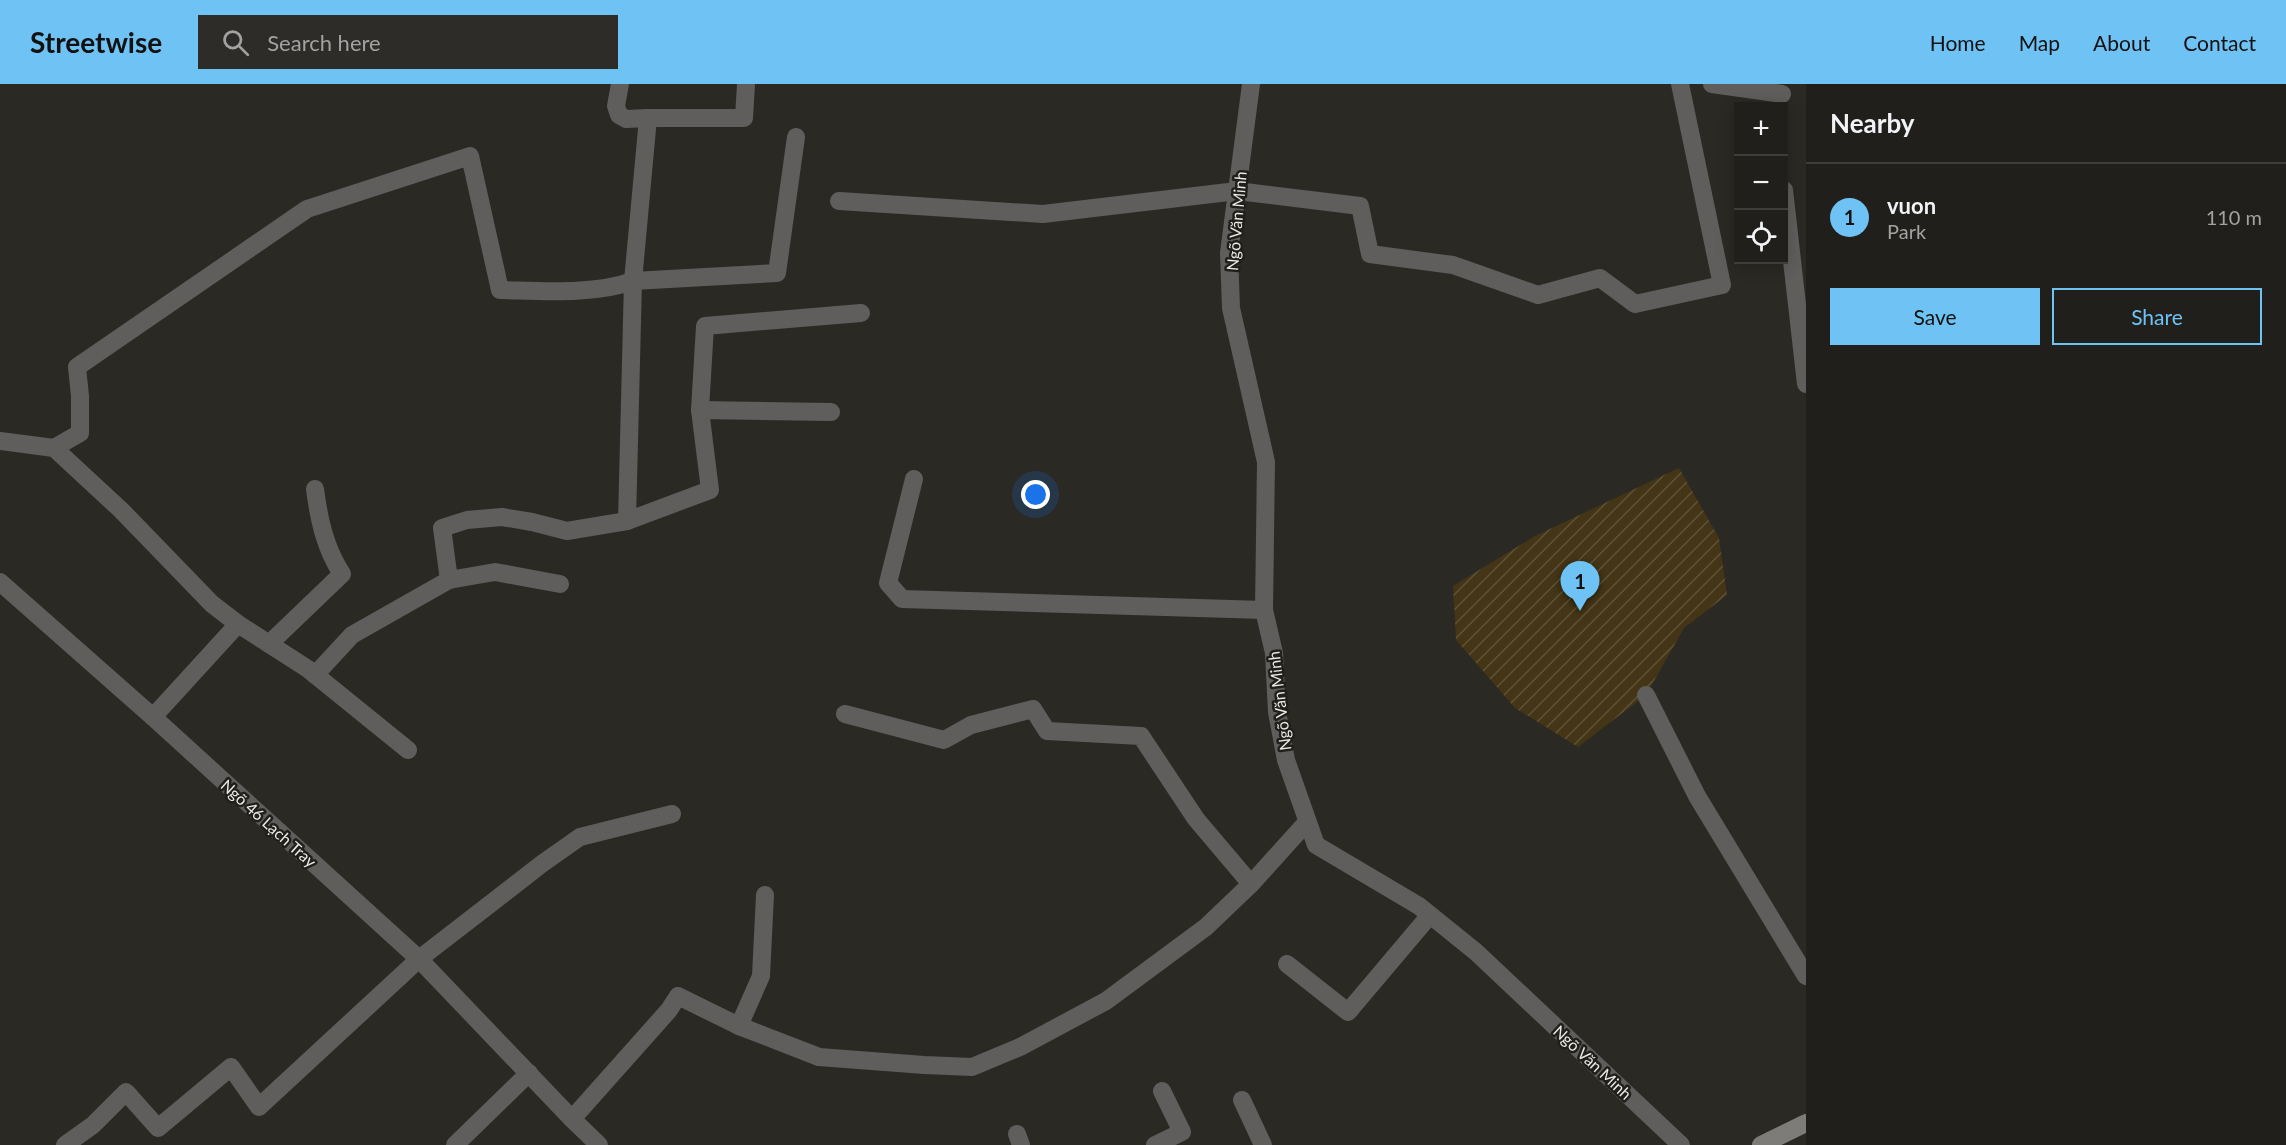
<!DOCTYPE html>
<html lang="en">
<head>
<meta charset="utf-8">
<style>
	body { margin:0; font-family:Lato,sans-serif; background:#2d2c28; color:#f1f3f6 }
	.controls { position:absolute; right:18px; top:18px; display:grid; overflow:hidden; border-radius:0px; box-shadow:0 3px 15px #0003 }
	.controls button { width:54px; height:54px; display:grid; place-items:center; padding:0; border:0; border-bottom:2px solid #3d3d3a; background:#201f1b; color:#f1f3f6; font:30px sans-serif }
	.you { position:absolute; left:1036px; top:411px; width:21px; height:21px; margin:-15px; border:4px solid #fff; border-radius:50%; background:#1a73e8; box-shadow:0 0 0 9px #1a73e833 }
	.badge { display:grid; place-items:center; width:39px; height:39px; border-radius:50%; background:#6fc2f4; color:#111; font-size:20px; font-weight:700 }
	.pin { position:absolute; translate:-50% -50px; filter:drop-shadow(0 2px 3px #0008) }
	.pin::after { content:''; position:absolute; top:32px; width:21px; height:18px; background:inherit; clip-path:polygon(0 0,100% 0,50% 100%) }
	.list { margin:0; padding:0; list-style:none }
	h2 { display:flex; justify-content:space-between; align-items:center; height:78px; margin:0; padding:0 24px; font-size:26px }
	h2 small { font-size:20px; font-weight:400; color:#a2a2a3 }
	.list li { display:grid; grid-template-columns:39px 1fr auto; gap:18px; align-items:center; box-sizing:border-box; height:108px; padding:0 24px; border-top:2px solid #3d3d3a }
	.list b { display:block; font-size:22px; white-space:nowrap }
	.list p { margin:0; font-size:20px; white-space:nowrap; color:#a2a2a3 }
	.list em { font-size:20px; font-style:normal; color:#a2a2a3 }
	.actions { display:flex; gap:12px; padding:18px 24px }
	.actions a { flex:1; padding:14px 0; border:2px solid #6fc2f4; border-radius:0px; text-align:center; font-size:21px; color:#6fc2f4 }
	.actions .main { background:#6fc2f4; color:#111 }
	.icon { flex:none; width:33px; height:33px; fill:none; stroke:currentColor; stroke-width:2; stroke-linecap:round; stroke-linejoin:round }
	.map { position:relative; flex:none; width:1806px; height:1061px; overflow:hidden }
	header { display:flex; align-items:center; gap:36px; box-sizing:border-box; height:84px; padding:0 30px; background:#6fc2f4; color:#111 }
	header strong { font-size:28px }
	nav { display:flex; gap:33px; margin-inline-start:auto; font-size:21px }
	.search { width:420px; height:54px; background:#2d2c28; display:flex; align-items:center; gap:15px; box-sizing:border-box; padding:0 21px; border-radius:0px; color:#a2a2a3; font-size:22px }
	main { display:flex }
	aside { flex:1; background:#201f1b }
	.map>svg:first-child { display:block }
	.garden { fill:url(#garden-furrows) }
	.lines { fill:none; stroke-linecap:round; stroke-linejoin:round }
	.lane { stroke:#5f5e5c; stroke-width:18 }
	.secondary { stroke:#7e7c78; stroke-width:18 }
	.labels { text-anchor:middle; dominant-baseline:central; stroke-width:5; stroke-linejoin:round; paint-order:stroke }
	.street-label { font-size:16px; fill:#eae9e6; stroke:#211f1b }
</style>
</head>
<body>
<header>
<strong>Streetwise</strong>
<div class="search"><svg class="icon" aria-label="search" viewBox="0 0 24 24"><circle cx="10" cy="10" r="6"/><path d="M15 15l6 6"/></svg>Search here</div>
<nav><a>Home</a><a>Map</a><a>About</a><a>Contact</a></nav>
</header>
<main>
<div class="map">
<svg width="1806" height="1061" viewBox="0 0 1806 1061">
	<defs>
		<pattern id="garden-furrows" width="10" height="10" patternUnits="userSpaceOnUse" patternTransform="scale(1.5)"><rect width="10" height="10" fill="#433515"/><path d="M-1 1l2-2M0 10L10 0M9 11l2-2" fill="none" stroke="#5e5237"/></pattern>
	</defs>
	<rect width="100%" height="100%" fill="#2b2924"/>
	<polygon class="garden" points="1679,384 1719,454 1727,511 1684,544 1646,611 1578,663 1515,624 1456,556 1453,502 1535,452"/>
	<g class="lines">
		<g class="lane">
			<polyline points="620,0 616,22 619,31 626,35 648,34"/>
			<polyline points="1251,0 1229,169 1231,224 1266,378 1264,526 1274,569 1277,628 1286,676 1316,761 1419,822 1476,868 1681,1061"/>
			<polyline points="1712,0 1782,10"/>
			<polyline points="1784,106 1806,300"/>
			<polyline points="839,117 1043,130 1237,107 1360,122 1370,170 1453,181 1538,211 1600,194 1635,220 1722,201 1680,0"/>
			<polyline points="700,326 705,242 861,229"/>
			<polyline points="0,357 54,364 121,426 212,520 238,540 308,585 408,666"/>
			<path d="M54 364 80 349V312L77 283 307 125 470 72 500 206C542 207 594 211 633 197L777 189 796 53"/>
			<polyline points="914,395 888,499 902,515 1264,526"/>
			<polyline points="627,437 633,197 648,34 744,34 746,0"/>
			<polyline points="449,496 442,444 467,436 502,433 532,438 567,447 627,437 710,406 700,326 831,328"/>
			<polyline points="0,498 153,633 419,875 572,1035 599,1061"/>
			<path d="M269 560 342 490C325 464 319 436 315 405"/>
			<polyline points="315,591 352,551 449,496 495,488 560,500"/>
			<polyline points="1646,611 1697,712 1806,892"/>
			<polyline points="845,630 944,656 971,641 1033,625 1047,647 1141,652 1196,735 1251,800"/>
			<polyline points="153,633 238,540"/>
			<polyline points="1287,880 1348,928 1430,831"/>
			<polyline points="739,942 819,973 924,981 972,983 1020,963 1106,917 1206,843 1251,800 1307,738"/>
			<polyline points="1242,1016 1263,1061"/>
			<polyline points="572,1035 669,926 678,912 739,942 761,892 765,811"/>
			<polyline points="1017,1050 1021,1061"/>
			<polyline points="65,1061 93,1041 126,1008 158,1044 231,983 259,1023 419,875 543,779 580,753 672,730"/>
			<polyline points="455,1061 529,989"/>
			<polyline points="1155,1061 1182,1048 1162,1007"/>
		</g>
		<polyline class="secondary" points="1761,1061 1806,1039"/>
	</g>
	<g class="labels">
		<g class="street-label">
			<text transform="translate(1236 137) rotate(-85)">Ngõ Văn Minh</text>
			<text transform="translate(1279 617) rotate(-97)">Ngõ Văn Minh</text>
			<text transform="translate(269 739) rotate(42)">Ngõ 46 Lạch Tray</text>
			<text transform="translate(1593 978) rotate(43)">Ngõ Văn Minh</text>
		</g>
	</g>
</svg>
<div class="controls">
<button>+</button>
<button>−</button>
<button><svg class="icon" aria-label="locate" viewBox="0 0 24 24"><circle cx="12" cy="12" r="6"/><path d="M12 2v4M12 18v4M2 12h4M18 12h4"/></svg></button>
</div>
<div class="you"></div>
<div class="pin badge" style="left:1580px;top:527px">1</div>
</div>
<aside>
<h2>Nearby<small></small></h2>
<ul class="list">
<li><span class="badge">1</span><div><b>vuon</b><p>Park</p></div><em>110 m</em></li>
</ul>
<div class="actions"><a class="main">Save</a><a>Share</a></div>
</aside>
</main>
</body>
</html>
